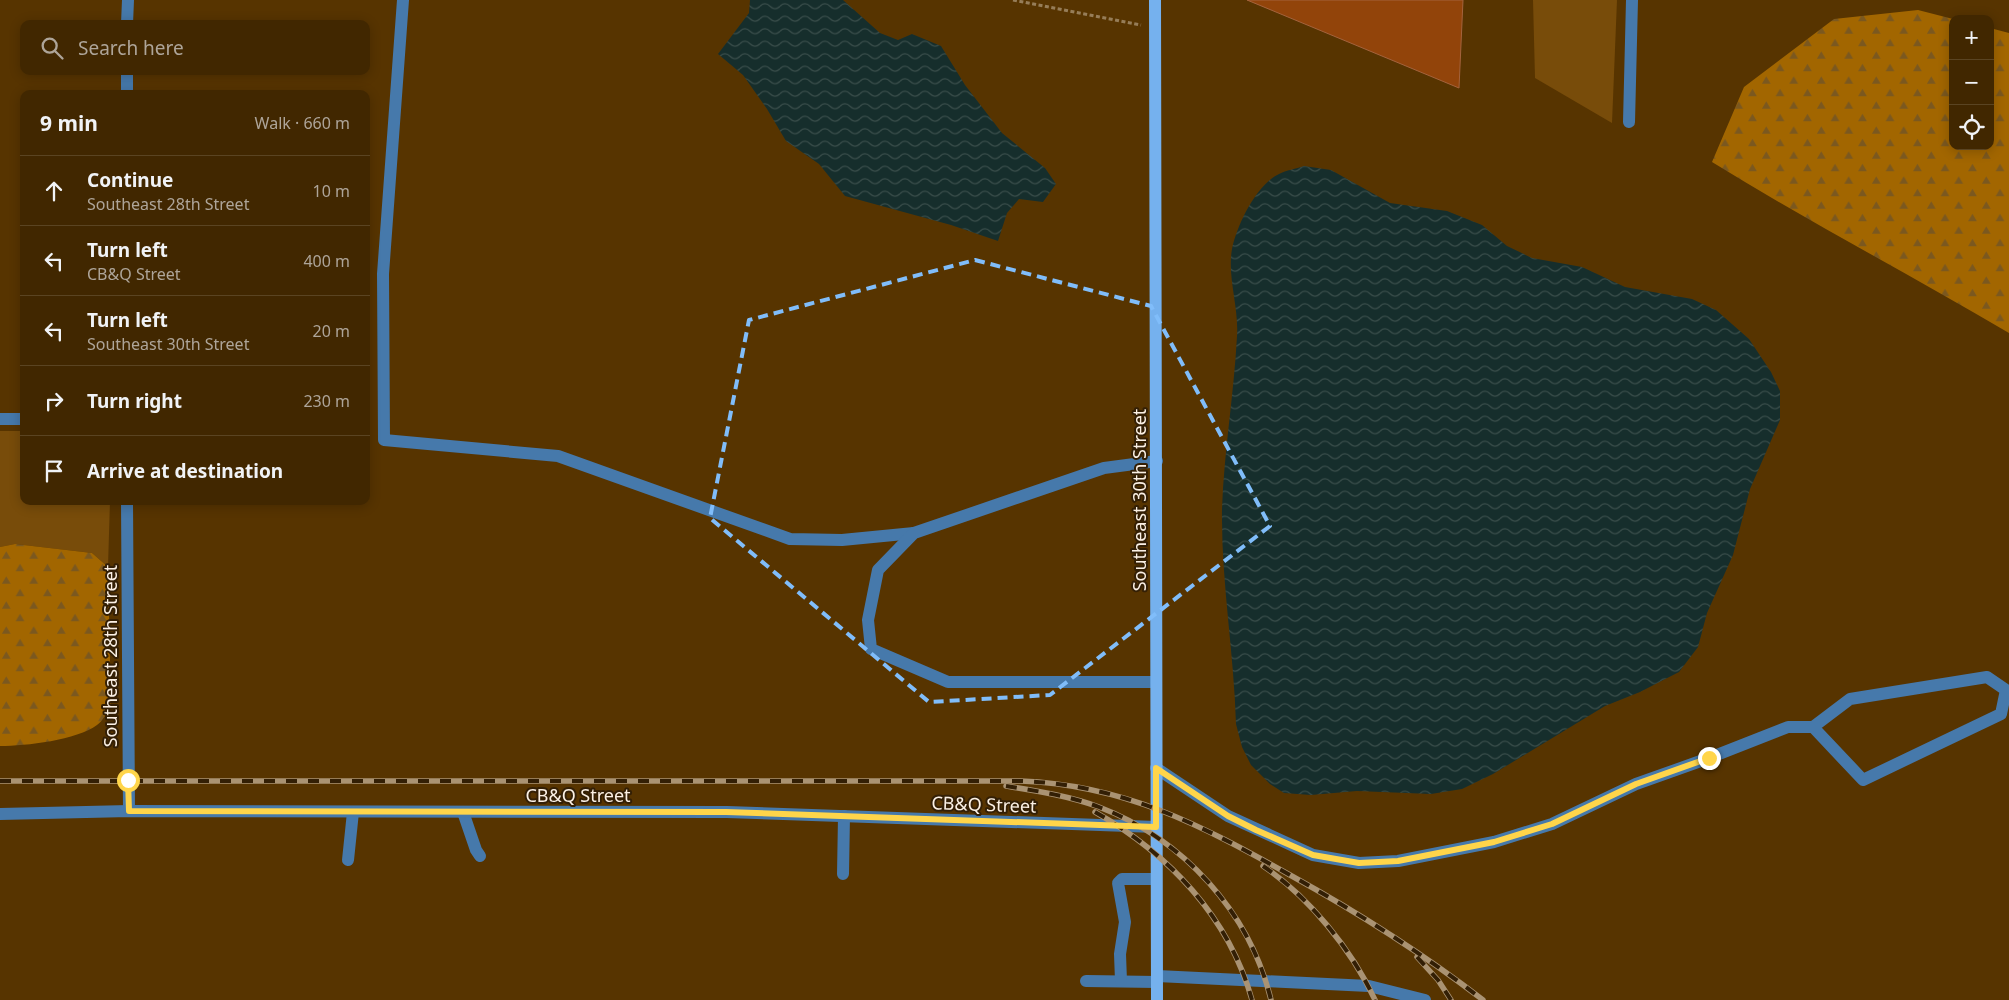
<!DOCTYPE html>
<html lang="en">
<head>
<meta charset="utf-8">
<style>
	body { margin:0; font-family:"Noto Sans",sans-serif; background:#482f0a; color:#f1f3f6 }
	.controls { position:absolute; right:15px; top:15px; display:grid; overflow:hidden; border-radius:10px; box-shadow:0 2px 12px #0003 }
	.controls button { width:45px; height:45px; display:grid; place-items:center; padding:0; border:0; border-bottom:1px solid #5a4422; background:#412700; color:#f1f3f6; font:25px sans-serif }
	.stop { position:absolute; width:15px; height:15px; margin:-11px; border:4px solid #ffd54a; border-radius:50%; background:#fff }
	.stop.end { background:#ffd54a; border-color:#fff; box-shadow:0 1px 5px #0008 }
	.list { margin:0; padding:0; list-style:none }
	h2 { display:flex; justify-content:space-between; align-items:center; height:65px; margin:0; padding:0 20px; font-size:21px }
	h2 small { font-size:16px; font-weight:400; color:#aea599 }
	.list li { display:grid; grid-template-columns:32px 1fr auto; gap:15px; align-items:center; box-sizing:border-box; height:70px; padding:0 20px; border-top:1px solid #5a4422 }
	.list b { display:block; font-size:19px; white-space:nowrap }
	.list p { margin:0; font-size:16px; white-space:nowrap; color:#aea599 }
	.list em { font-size:16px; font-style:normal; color:#aea599 }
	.icon { flex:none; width:28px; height:28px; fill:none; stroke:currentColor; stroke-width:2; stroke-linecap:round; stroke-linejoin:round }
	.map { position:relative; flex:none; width:2009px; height:1000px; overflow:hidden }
	.search { position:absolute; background:#412700; box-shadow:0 2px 12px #0003; left:20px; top:20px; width:350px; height:55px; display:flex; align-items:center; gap:12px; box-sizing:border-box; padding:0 18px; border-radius:10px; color:#aea599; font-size:19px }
	.panel { position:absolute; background:#412700; box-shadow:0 2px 12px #0003; left:20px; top:90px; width:350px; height:415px; border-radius:10px }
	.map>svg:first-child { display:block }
	.grass { fill:#784c0a }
	.forest { fill:url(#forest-firs) }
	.water { fill:url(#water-waves) }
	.building { fill:#92440a; stroke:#a4633d }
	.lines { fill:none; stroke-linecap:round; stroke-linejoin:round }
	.path { stroke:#967d58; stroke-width:3; stroke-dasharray:4 2.5; stroke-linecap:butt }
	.minor { stroke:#4679ab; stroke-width:12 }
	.major { stroke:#75b1ee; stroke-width:12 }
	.rail-casing { stroke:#aa9373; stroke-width:5.5 }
	.rail { stroke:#331f05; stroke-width:4; stroke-dasharray:11; stroke-linecap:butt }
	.route { stroke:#ffd54a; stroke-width:6 }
	.marked { fill:none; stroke:#80bdfa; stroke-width:4; stroke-dasharray:10 6; stroke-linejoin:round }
	.labels { text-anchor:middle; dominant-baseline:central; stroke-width:4; stroke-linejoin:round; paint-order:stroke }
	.street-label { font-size:18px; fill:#fbf0e4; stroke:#331f05 }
</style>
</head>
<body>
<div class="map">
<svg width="2009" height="1000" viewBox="0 0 2009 1000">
	<defs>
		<pattern id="forest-firs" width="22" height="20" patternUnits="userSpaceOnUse" patternTransform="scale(1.25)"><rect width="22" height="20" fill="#a26600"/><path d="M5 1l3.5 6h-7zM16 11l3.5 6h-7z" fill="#7b581f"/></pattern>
		<pattern id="water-waves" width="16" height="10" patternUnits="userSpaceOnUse" patternTransform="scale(1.25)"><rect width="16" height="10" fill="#162e2c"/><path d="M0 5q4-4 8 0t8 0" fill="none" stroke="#394d4a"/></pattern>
	</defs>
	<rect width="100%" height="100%" fill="#573400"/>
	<g class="grass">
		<polygon points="1533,0 1617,0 1612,123 1535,78"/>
		<polygon points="0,431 24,431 24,501 110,501 108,567 92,553 15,544 0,547"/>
	</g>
	<g class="forest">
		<path d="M1918 10 1953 19V146H1990V28L2009 33V333C1911 275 1809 222 1712 162L1744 87 1834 19Z"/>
		<path d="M15 544 92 553 108 567 111 706C107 712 103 721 97 725 77 740 26 746 0 746V547Z"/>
	</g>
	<g class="water">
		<polygon points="750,0 843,0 880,33 898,40 912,34 941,46 965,85 1002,133 1045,168 1056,184 1043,202 1019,199 1007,213 998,241 951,225 845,196 819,164 786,141 767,109 743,75 718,54 749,13"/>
		<path d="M1304 166 1331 170 1390 203 1447 211 1482 225 1507 246 1532 258 1582 267 1625 287 1692 299 1716 310 1749 339 1771 372 1780 391V420L1750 489 1733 555 1707 613 1698 647 1679 672 1640 692 1605 706 1493 774 1462 789 1431 794 1357 791 1311 795 1284 793 1270 784 1251 765 1242 747 1236 724C1234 652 1221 581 1222 509 1224 451 1234 394 1237 336 1239 307 1227 277 1232 249 1237 225 1256 185 1279 174 1286 170 1296 169 1304 166Z"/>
	</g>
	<polygon class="building" points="1247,0 1463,0 1459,88"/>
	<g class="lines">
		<polyline class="path" points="1013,0 1141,25"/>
		<g class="minor">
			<polyline points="403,0 383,274 384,440 558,456 790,539 842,540 914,533"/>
			<polyline points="127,24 128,0"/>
			<polyline points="127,94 127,71"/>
			<polyline points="1629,122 1632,0"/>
			<polyline points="0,419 24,419"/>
			<polyline points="127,501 129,811"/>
			<polyline points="1156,682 948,682 871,649 868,620 878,570 914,533 1104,468 1157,461"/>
			<polyline points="1156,768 1228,816 1313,855 1359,863 1398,861 1494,842 1552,824 1636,784 1709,758 1788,727 1813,727 1863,780 2001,714 2006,690 1987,677 1850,699 1813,727"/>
			<polyline points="463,812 476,850 480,856"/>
			<polyline points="0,814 129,811 727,812 1156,827"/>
			<polyline points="348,860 353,812"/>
			<polyline points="843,874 844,816"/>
			<polyline points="1157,976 1369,986 1425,1000"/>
			<polyline points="1086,981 1157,982"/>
			<polyline points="1121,981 1120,954 1125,922 1118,883 1122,879 1156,879"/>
		</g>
		<polyline class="major" points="1155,0 1157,1000"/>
		<g class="rail-casing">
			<g id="rail">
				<path d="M0 781H1021C1125 785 1201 825 1290 875 1357 912 1422 953 1483 1000"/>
				<path d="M1006 786C1037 791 1070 796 1099 807 1183 839 1250 912 1271 1000"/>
				<path d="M1095 812C1169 854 1229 917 1252 1000"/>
				<path d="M1263 866C1309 897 1352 950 1375 1000"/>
				<polyline points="1417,957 1438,980 1451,1000"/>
			</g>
		</g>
		<use href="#rail" class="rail"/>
	</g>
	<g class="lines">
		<polyline class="route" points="128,780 129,811 726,812 1156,827 1156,768 1228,816 1256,830 1313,855 1359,863 1398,861 1494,842 1552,824 1636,784 1709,758"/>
	</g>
	<path class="marked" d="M975 260 1151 306 1270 526 1050 695 929 702 710 518 749 320Z"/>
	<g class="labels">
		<g class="street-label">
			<text transform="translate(1139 500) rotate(-90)">Southeast 30th Street</text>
			<text transform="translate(110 656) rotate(-90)">Southeast 28th Street</text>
			<text x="578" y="795">CB&amp;Q Street</text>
			<text transform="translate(984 804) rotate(2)">CB&amp;Q Street</text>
		</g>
	</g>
</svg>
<div class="controls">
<button>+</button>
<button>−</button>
<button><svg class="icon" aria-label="locate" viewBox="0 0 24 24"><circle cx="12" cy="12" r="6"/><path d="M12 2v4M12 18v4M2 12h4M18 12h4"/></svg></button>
</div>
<div class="stop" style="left:128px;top:780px"></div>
<div class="stop end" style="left:1709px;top:758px"></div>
<div class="search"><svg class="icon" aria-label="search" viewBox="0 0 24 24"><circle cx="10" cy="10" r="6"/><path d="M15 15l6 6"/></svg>Search here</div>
<section class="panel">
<h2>9 min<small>Walk · 660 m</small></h2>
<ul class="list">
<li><svg class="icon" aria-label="ahead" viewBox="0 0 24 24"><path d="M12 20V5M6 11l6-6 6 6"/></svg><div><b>Continue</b><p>Southeast 28th Street</p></div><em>10 m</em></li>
<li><svg class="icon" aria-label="left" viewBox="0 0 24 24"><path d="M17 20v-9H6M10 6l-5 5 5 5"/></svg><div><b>Turn left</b><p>CB&amp;Q Street</p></div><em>400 m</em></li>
<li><svg class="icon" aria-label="left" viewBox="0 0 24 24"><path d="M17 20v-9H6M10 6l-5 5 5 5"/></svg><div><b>Turn left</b><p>Southeast 30th Street</p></div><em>20 m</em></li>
<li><svg class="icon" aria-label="right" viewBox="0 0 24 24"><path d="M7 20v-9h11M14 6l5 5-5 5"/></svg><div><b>Turn right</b></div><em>230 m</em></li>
<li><svg class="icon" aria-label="arrive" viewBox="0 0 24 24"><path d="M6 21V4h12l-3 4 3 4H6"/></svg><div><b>Arrive at destination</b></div></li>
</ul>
</section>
</div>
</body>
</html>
